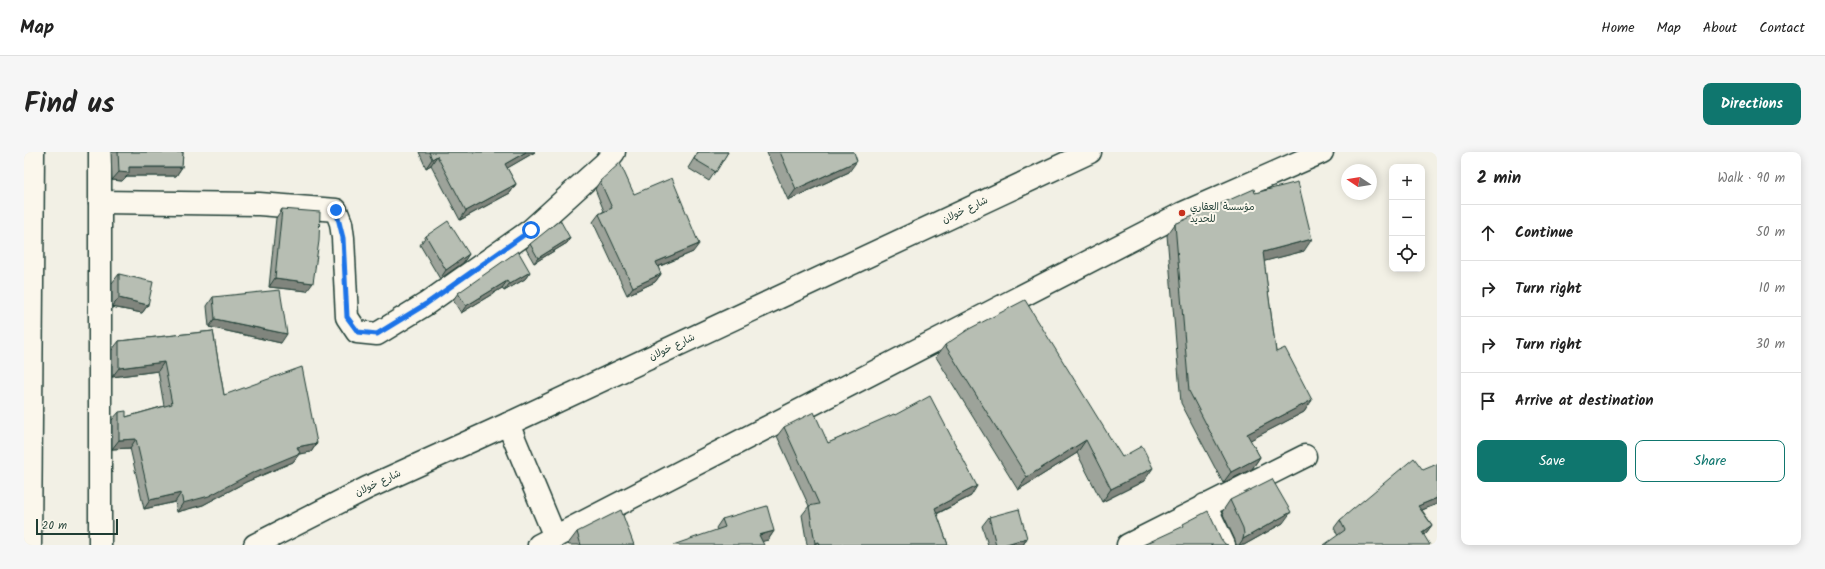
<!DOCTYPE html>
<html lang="en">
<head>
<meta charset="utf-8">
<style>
	body { margin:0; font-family:Kalam,"Playpen Sans Arabic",sans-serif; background:#f6f6f6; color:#222 }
	.controls { position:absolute; right:12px; top:12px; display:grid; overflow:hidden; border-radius:8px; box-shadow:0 2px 10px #0003 }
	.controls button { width:36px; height:36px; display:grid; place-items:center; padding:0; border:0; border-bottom:1px solid #e0e0e0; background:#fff; color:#222; font:20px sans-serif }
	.compass { position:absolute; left:1317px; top:12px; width:36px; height:36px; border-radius:50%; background:#fff; box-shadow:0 2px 10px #0003; rotate:282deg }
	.scale { position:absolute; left:12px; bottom:10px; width:82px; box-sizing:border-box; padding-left:4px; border:2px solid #1f3d34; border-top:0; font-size:11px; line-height:14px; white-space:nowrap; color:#1f3d34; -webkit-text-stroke:3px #fbf7ec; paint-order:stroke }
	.stop { position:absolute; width:12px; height:12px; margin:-9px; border:3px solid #1a73e8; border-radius:50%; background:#fff }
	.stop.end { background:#1a73e8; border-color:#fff; box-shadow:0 1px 4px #0008 }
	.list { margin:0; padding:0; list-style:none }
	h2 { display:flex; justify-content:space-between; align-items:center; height:52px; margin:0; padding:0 16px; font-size:17px }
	h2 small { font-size:13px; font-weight:400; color:#767676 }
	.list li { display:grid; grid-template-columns:26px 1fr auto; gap:12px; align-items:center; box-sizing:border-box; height:56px; padding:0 16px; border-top:1px solid #e0e0e0 }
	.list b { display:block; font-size:15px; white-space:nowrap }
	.list em { font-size:13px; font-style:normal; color:#767676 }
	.actions { display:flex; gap:8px; padding:12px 16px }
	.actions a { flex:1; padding:9px 0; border:1px solid #0f766e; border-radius:8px; text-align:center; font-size:14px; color:#0f766e }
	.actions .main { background:#0f766e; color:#fff }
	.icon { flex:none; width:22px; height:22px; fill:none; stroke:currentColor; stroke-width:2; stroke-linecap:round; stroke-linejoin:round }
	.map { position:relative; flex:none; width:1413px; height:393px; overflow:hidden; border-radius:8px }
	header { display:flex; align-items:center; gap:24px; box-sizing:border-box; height:56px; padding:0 20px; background:#fff; border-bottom:1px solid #e0e0e0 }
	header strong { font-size:19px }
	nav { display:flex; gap:22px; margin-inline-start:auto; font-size:14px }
	.intro { display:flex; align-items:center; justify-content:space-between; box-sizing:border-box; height:96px; padding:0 24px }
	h1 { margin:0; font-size:28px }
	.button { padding:10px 18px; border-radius:8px; background:#0f766e; color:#fff; font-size:14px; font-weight:700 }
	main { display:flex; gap:24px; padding:0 24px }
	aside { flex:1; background:#fff; border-radius:8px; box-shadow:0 2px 10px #0003 }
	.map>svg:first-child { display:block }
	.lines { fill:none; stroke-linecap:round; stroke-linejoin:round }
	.minor-casing { stroke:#1f3d34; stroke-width:25 }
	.major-casing { stroke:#1f3d34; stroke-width:25 }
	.minor { stroke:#fbf7ec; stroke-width:22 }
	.major { stroke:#fbf7ec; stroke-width:22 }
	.wall { fill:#9da39a; stroke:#1f3d34 }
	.shaded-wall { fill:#80857d; stroke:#1f3d34 }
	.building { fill:#b7beb3; stroke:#1f3d34 }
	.route { stroke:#1a73e8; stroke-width:5 }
	.poi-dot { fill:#c8321e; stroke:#fbf7ec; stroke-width:1.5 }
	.labels { text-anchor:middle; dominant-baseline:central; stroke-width:4; stroke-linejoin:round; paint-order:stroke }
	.poi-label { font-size:10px; fill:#1f3d34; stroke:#fbf7ec; text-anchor:start }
	.street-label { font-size:10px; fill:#1f3d34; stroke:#fbf7ec }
</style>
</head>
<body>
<header>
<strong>Map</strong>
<nav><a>Home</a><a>Map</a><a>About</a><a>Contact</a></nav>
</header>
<div class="intro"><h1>Find us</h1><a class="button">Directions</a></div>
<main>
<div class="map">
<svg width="1413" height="393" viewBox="0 0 1413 393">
	<rect width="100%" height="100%" fill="#f2f0e5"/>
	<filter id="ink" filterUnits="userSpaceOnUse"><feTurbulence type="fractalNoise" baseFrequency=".025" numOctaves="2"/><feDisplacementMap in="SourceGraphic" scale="8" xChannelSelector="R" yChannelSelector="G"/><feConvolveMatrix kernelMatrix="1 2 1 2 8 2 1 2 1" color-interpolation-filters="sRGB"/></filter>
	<g filter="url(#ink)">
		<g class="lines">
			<g class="minor-casing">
				<g id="minor">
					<polyline points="76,0 76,393"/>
					<polyline points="76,50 235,52 312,58 317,71 319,86 323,165 333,180 353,182 402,152 507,78 581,11 590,0"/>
					<polyline points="1181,353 1200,393"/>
					<polyline points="6,393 9,0"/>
					<polyline points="1104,393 1281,304"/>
				</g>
			</g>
			<g class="major-casing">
				<g id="major">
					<polyline points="484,272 531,385"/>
					<polyline points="231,393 343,336 484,272 1066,0"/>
					<polyline points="515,393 1157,62 1298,0"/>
				</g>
			</g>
			<use href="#minor" class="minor"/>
			<use href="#major" class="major"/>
		</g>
		<g class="wall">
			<polygon points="87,0 159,0 158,15 152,24 103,24 98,29 88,28"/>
			<polygon points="395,0 511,0 483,16 492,32 486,41 436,68 407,13 402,16"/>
			<polygon points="674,0 704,0 685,29 664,16"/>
			<polygon points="744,0 830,0 825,20 764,48 743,1"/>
			<polygon points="576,29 610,42 669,100 634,115 637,122 631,130 603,143 569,70 575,62 580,59 571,37"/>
			<polygon points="1231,41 1280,99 1240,109 1252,200 1288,248 1280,260 1226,288 1236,305 1228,317 1199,331 1157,251 1143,83 1151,72"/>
			<polygon points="258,57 283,139 245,135 252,66"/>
			<polygon points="402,84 445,102 439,111 416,127 396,93"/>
			<polygon points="546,86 543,91 510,111 502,97 506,92"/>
			<polygon points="506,120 501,127 480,139 478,136 437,161 429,148 434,141"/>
			<polygon points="95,122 124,153 118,161 88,155 88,131"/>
			<polygon points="189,145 257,191 185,175 183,154"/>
			<polygon points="189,179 200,243 293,291 287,300 275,302 269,310 222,330 179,353 153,360 151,350 120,357 106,296 88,297 88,268 95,260 102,265 140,254 134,219 88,225 88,198 95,189"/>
			<polygon points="921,193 1098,305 1120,329 1078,350 1053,301 994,338 912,205"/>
			<polygon points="871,263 947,344 913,362 924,393 783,393 778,363 785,354 753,284 760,275 804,291"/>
			<polygon points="1413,312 1413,352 1398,358 1408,373 1402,381 1400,383 1314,384 1310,376 1316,368"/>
			<polygon points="1206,348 1259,371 1220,393 1212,393 1211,388 1198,360"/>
			<polygon points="965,365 1003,386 999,393 964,393 958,374"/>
			<polygon points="698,367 750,379 744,388 738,389 693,378 692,376"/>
			<polygon points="553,380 610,393 545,393 544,392"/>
		</g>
		<g class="shaded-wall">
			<polygon points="502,0 511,0 475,21 481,12"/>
			<polygon points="413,4 407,13 402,16 408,7"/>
			<polygon points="833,9 825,20 764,48 772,37"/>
			<polygon points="105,15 158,15 152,24 103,24 98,29 88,28 95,20"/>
			<polygon points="492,32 486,41 436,68 442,59"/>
			<polygon points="546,86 543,91 510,111 514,106"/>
			<polygon points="1288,87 1280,99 1230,112 1239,100"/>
			<polygon points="675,92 669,100 626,118 632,110"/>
			<polygon points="445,102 439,111 416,127 422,118"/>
			<polygon points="506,120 501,127 480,139 485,132"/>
			<polygon points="637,122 631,130 603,143 609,135"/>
			<polygon points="251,126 289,131 283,139 245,135"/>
			<polygon points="483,129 478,136 437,161 442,154"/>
			<polygon points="95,146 124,153 118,161 88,155"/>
			<polygon points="191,167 263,182 257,191 185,175"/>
			<polygon points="140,210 134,219 88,225 95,216"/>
			<polygon points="1288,248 1280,260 1215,294 1223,282"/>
			<polygon points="112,287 106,296 88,297 95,288"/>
			<polygon points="1062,288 1053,301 994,338 1003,325"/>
			<polygon points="293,291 287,300 275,302 269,310 222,330 179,353 153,360 159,351 273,295"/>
			<polygon points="1236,305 1228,317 1199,331 1207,320"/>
			<polygon points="1129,316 1120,329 1078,350 1087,337"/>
			<polygon points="953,334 947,344 904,366 911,356"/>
			<polygon points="157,341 151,350 120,357 126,348"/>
			<polygon points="1413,346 1413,352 1388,362 1394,354"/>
			<polygon points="1267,360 1259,371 1220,393 1215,393 1219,387"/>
			<polygon points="1408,373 1402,381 1392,389 1398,380"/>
			<polygon points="750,379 744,388 729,392 735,383"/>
			<polygon points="1003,386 999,393 979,393"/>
			<polygon points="795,390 792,393 790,393 791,391"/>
		</g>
		<g class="building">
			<polygon points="94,0 159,0 158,15 105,15 105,21 95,20"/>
			<polygon points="405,0 502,0 481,12 492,32 442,59 413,4 408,7"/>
			<polygon points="674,0 704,0 692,20 670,7"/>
			<polygon points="756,0 830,0 833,9 772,37"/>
			<polygon points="596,11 610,42 648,26 675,92 632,110 637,122 609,135 575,62 588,56 576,29"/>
			<polygon points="1274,30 1288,87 1239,100 1252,200 1261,196 1288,248 1223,282 1236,305 1207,320 1165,239 1151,72 1230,37 1231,41"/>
			<polygon points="258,57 296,60 295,89 289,131 251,126"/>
			<polygon points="536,68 546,86 514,106 506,92"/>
			<polygon points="424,69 445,102 422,118 402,84"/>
			<polygon points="494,99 506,120 485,132 483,129 442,154 434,141"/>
			<polygon points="95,122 129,130 124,153 95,146"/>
			<polygon points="256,138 263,182 191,167 189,145"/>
			<polygon points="1001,148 1098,305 1118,294 1129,316 1087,337 1062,288 1003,325 921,193 945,177"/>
			<polygon points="189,179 200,243 278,215 293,291 273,295 276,301 228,321 185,344 159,351 157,341 126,348 112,287 95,288 95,260 102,259 102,265 148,252 140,210 95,216 95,189"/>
			<polygon points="906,244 953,334 911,356 924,393 796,393 795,390 791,391 785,354 795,352 760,275 790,260 804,291 870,262 871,263"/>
			<polygon points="1390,306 1399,318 1413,312 1413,346 1394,354 1408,373 1398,380 1406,393 1300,393 1321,378 1316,368"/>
			<polygon points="1248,327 1267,360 1219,387 1220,382 1219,376 1206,348"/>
			<polygon points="743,354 750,379 735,383 740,393 649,393 701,375 698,367"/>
			<polygon points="995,357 1003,386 979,393 972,393 965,365"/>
			<polygon points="597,358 610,393 557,393 553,380"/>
			<polygon points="1184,359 1197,387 1201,392 1204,393 1119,393 1160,374 1159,372"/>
		</g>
	</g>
	<g class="lines" filter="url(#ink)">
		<polyline class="route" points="312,58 319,86 323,165 334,180 353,182 402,152 507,78"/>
	</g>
	<circle class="poi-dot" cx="1158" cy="61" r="4"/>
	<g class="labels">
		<g class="poi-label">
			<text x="1166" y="55">مؤسسة العقاري<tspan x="1166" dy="12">للحديد</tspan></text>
		</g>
		<g class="street-label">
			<text transform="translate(941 58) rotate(-25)">شارع خولان</text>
			<text transform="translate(648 195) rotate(-25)">شارع خولان</text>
			<text transform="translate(354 331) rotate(-25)">شارع خولان</text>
		</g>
	</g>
</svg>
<div class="controls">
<button>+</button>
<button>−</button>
<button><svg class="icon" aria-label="locate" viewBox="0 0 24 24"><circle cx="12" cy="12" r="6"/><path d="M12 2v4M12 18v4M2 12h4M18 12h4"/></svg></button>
</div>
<svg class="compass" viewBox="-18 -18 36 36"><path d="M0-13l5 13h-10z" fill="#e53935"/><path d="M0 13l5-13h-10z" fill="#767676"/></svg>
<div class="scale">20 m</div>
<div class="stop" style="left:507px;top:78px"></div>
<div class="stop end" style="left:312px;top:58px"></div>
</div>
<aside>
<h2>2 min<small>Walk · 90 m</small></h2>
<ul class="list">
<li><svg class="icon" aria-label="ahead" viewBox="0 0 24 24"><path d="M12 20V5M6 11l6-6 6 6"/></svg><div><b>Continue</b></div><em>50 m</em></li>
<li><svg class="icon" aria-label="right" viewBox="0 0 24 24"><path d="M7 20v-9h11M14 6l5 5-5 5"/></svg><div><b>Turn right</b></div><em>10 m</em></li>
<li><svg class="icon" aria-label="right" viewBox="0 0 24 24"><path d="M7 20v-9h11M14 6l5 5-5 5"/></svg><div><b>Turn right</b></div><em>30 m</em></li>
<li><svg class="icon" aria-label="arrive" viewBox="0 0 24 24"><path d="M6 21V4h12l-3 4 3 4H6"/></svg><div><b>Arrive at destination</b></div></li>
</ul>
<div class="actions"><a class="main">Save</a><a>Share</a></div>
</aside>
</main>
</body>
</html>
